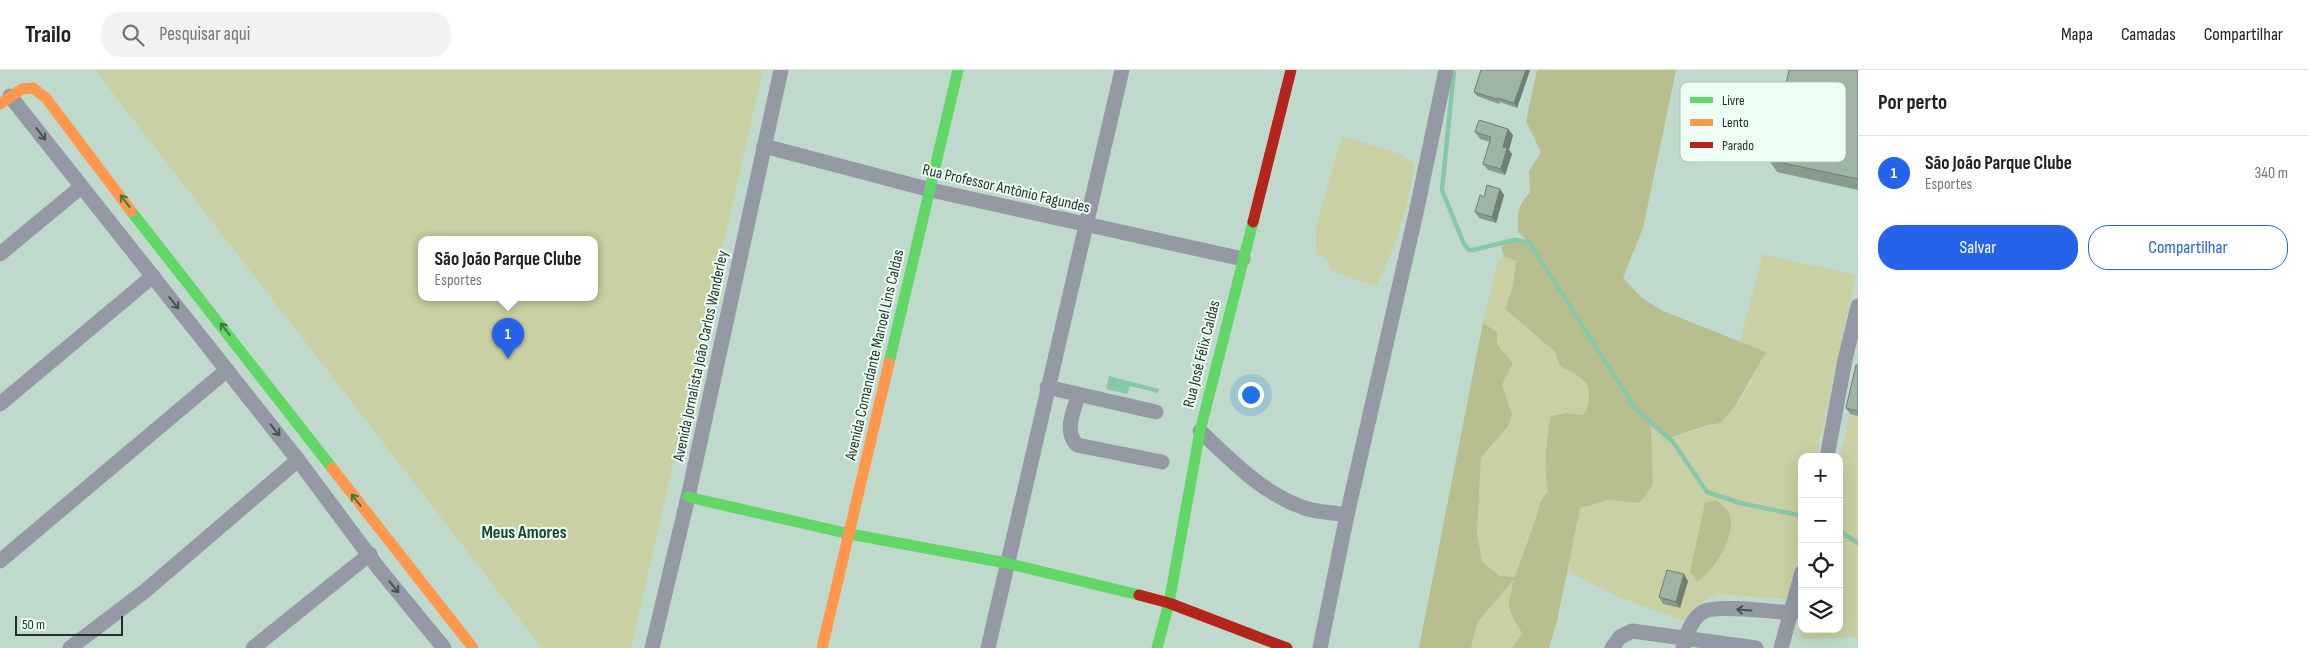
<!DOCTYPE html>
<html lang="pt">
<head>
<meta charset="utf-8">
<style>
	body { margin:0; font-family:"Sofia Sans Condensed",sans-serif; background:#f2f2f2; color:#202124 }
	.controls { position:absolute; right:15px; bottom:15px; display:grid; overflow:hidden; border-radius:10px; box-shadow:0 5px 20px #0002 }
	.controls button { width:45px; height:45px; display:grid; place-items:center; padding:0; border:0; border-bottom:1px solid #e0e0e0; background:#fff; color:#202124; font:25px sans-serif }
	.scale { position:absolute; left:15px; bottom:12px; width:108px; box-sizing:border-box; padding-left:5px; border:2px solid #1c3126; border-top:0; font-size:14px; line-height:18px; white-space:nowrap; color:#1c3126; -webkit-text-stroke:4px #effef5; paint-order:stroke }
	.you { position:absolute; left:1250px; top:324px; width:18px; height:18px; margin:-12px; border:4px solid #fff; border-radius:50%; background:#1a73e8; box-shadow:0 0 0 8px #1a73e833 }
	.badge { display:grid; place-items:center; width:32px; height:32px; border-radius:50%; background:#2563eb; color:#fff; font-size:16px; font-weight:700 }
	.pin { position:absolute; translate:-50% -41px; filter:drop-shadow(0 1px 2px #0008) }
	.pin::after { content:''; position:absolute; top:26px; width:18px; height:15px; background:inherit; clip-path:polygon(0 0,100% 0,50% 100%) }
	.popup { position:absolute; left:418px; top:166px; width:180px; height:65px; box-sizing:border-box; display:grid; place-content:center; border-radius:10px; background:#fff; filter:drop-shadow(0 1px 4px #0005); font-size:16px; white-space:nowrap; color:#757577 }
	.popup b { font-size:19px; color:#202124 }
	.popup::after { content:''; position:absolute; left:50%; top:100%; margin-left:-10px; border:10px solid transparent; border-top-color:#fff }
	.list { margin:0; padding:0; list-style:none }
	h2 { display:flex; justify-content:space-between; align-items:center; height:65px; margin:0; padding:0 20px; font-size:21px }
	h2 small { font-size:16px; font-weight:400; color:#757577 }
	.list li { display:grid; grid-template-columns:32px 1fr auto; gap:15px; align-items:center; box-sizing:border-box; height:75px; padding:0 20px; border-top:1px solid #e0e0e0 }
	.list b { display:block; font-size:19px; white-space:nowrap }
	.list p { margin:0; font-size:16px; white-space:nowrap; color:#757577 }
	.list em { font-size:16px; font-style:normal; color:#757577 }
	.actions { display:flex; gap:10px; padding:15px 20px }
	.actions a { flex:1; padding:11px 0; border:1px solid #2563eb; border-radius:20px; text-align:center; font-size:18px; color:#2563eb }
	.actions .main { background:#2563eb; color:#fff }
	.icon { flex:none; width:28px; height:28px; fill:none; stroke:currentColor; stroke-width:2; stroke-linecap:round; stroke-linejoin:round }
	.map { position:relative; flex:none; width:1858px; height:578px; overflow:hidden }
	header { display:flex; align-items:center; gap:30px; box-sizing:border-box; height:70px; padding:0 25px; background:#fff; border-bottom:1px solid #e0e0e0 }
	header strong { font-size:24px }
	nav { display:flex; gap:28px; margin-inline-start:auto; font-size:18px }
	.search { width:350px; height:45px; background:#f2f2f2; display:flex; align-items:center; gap:12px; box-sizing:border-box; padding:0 18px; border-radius:20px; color:#757577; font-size:19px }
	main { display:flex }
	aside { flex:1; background:#fff }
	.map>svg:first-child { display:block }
	.green { fill:#c9d0a3; fill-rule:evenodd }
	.forest { fill:#b8be8d }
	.water { fill:#87c8a8 }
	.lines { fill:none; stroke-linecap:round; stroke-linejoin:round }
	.stream { stroke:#87c8a8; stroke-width:4.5 }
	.street { stroke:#9499a5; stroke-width:15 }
	.fast { stroke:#63d668; stroke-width:11 }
	.slow { stroke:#ff974d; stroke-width:11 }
	.jam { stroke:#b3261e; stroke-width:11 }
	.wall { fill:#899c8c }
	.shaded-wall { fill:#6f7f72 }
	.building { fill:#9fb5a3; stroke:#6f7f72 }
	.oneway { stroke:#465552 }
	.oneway2 { stroke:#3c7b44 }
	.labels { text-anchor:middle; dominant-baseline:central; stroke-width:4; stroke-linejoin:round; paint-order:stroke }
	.street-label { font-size:16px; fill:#1c3126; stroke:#effef5 }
	.neighbourhood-label { font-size:18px; font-weight:bold; fill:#14452f; stroke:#effef5 }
	.key { fill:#effef5; stroke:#b0c0b7; stroke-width:1 }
	.key-label { font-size:14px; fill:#1c3126 }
</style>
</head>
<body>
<header>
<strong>Trailo</strong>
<div class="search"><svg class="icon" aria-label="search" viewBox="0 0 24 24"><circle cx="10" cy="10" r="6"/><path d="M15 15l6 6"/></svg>Pesquisar aqui</div>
<nav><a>Mapa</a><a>Camadas</a><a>Compartilhar</a></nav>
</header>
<main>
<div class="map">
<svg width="1858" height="578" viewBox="0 0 1858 578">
	<rect width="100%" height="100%" fill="#bfdacc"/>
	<g class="green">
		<path d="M95 0H763L631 578H542ZM422 170H594V228H422Z"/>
		<path d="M1342 66 1400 84 1414 93V102C1406 143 1395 179 1376 216L1331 201 1326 188 1316 184V158Z"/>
		<path d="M1763 184 1856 205 1816 387H1802C1802 434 1803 484 1786 529L1717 524 1699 535 1685 551 1621 528 1567 501 1580 438 1609 430 1639 433 1635 338 1669 368C1677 365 1718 354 1721 352 1740 339 1755 302 1766 282L1740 272Z"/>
		<path d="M1504 186 1516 191 1513 216 1505 239 1555 282 1561 296C1573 304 1591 308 1589 326 1588 334 1587 339 1583 345L1567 343 1546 371 1545 405 1548 422 1540 430 1535 453 1526 472 1508 542 1523 564 1511 578H1471L1477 553 1514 507 1499 506 1482 491 1477 463 1481 388 1494 375 1505 328 1502 315 1513 293 1497 275V262L1483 253 1498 191Z"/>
		<polygon points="1850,344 1858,346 1858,572 1853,567 1802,569 1799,561 1802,548 1802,559 1839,559 1839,391"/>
	</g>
	<g class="forest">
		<path d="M1537 0H1676L1643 158 1623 208 1642 228 1663 241 1766 282 1734 338 1720 353 1705 356 1669 368 1643 346 1650 353 1651 360 1653 415 1639 433 1609 430 1580 438 1557 551 1549 578H1511L1523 564C1505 537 1507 539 1514 509L1477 553 1471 578H1419L1483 253 1497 262V275L1513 293 1502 315 1512 344 1508 356 1481 388 1477 463 1482 491 1499 506 1515 507C1521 489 1527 472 1534 454 1540 440 1536 433 1548 422 1543 396 1546 371 1551 346L1567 343 1583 345C1588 339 1588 334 1589 326 1591 308 1573 304 1560 296L1555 282 1505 239 1513 216 1516 191 1504 186 1501 177 1514 170 1528 171 1518 162C1517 147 1518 133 1530 123L1529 101 1541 82 1526 51Z"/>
		<path d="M1716 430C1719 433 1726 437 1728 441 1740 462 1714 501 1697 512L1690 502 1705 433Z"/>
	</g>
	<polygon class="water" points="1109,306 1159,319 1158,323 1130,316 1127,324 1106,319"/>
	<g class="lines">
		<g class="stream">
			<polyline points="1454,0 1442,120 1464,174 1469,180 1473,180 1514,170 1529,172 1635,338 1673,372 1707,422 1740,433 1798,445"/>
			<polyline points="1839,461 1858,473"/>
		</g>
		<g class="street">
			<polyline points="10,26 298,390 380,500 444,578"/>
			<polyline points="764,76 931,120 1243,189"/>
			<polyline points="0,184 81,117"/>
			<polyline points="1047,317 1156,342"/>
			<path d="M1078 325C1074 342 1063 360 1077 375L1162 392"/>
			<polyline points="0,334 153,206"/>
			<path d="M1200 361C1230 389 1262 423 1302 437 1317 443 1332 442 1347 445"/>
			<polyline points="1827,387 1845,290 1858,236"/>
			<polyline points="0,491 227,300"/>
			<polyline points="70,578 145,521 298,390"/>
			<polyline points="253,578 370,484"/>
			<polyline points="652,578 688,427 781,0"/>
			<polyline points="988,578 1122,0"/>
			<polyline points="1320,578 1347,445 1416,143 1446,0"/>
			<polyline points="1612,578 1620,567 1632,561 1756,578"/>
			<path d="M1683 578C1686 565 1691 549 1703 542 1716 534 1775 542 1793 543"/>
			<polyline points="1781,578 1802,502"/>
		</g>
		<g class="fast">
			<polyline points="131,141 332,398"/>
			<polyline points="889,293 958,0"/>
			<polyline points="688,427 850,464 1006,493 1139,525"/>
			<polyline points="1157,578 1169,533 1200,361 1253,152"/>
		</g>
		<g class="slow">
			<polyline points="0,34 22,19 33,18 46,28 131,141"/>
			<polyline points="332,398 473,578"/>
			<polyline points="822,578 889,293"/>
		</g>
		<g class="jam">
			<polyline points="1253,152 1291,0"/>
			<polyline points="1139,525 1169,533 1287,578"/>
		</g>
	</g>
	<g class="wall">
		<polygon points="1530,0 1517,38 1500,32 1499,34 1477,26 1474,22"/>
		<polygon points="1858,0 1858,120 1777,102 1769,90"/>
		<polygon points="1508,59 1513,65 1509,80 1512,84 1505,105 1488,100 1483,94 1490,72 1480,69 1475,62"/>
		<polygon points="1500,119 1504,125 1496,153 1479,148 1475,142 1484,127"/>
		<polygon points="1858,295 1858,346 1850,344 1846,338"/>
		<polygon points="1688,511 1680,538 1663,534 1659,527"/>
	</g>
	<g class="shaded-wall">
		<polygon points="1526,0 1530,0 1517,38 1514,33"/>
		<polygon points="1508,59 1513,65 1509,80 1512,84 1505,105 1501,99 1503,77"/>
		<polygon points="1500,119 1504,125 1496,153 1492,147"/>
		<polygon points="1684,504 1688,511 1680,538 1676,532"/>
	</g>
	<g class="building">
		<polygon points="1481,0 1526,0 1514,33 1497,28 1496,29 1474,22"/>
		<polygon points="1789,0 1858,0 1858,109 1769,90"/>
		<polygon points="1479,50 1508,59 1503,77 1507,78 1501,99 1483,94 1491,67 1475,62"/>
		<polygon points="1487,115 1500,119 1492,147 1475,142 1480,125 1484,127"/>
		<polygon points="1856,295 1858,295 1858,341 1846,338"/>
		<polygon points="1667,500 1684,504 1676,532 1659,527"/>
	</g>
	<defs><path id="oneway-shaft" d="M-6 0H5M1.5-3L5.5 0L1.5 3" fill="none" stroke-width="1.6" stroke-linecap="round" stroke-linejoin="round" transform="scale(1.25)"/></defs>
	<g class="oneway">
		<use href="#oneway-shaft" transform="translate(41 64) rotate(52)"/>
		<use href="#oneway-shaft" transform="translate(174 233) rotate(51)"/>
		<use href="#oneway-shaft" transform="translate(275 360) rotate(51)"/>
		<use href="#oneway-shaft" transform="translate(394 517) rotate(51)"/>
		<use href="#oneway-shaft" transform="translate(1744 540) rotate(-176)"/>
	</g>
	<g class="oneway2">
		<use href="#oneway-shaft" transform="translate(125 131) rotate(-128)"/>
		<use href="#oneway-shaft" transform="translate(225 259) rotate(-128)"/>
		<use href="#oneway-shaft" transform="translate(356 430) rotate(-128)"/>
	</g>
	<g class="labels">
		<g class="street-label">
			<text transform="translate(1006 119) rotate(13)">Rua Professor Antônio Fagundes</text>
			<text transform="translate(1202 284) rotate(-76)">Rua José Félix Caldas</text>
			<text transform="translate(875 285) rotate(-77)">Avenida Comandante Manoel Lins Caldas</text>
			<text transform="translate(701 286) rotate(-78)">Avenida Jornalista João Carlos Wanderley</text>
		</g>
		<g class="neighbourhood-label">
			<text x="524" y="462">Meus Amores</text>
		</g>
	</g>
	<rect x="1680" y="12" width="166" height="80" rx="8" class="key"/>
	<rect x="1690" y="27" width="23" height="6" fill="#63d668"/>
	<rect x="1690" y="49" width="23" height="7" fill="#ff974d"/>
	<rect x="1690" y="72" width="23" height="6" fill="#b3261e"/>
	<g class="key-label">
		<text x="1722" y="35">Livre</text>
		<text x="1722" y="57">Lento</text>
		<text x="1722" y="80">Parado</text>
	</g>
</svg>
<div class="controls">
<button>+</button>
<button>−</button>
<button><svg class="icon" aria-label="locate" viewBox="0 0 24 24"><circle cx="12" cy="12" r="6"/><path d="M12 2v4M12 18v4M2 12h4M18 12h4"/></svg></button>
<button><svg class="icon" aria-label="layers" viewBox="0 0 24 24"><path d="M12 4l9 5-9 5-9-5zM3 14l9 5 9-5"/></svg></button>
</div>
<div class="scale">50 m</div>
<div class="you"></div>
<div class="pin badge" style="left:508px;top:289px">1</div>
<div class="popup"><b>São João Parque Clube</b>Esportes</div>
</div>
<aside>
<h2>Por perto<small></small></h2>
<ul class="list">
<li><span class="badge">1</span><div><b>São João Parque Clube</b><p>Esportes</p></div><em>340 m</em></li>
</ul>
<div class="actions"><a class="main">Salvar</a><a>Compartilhar</a></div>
</aside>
</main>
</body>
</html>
